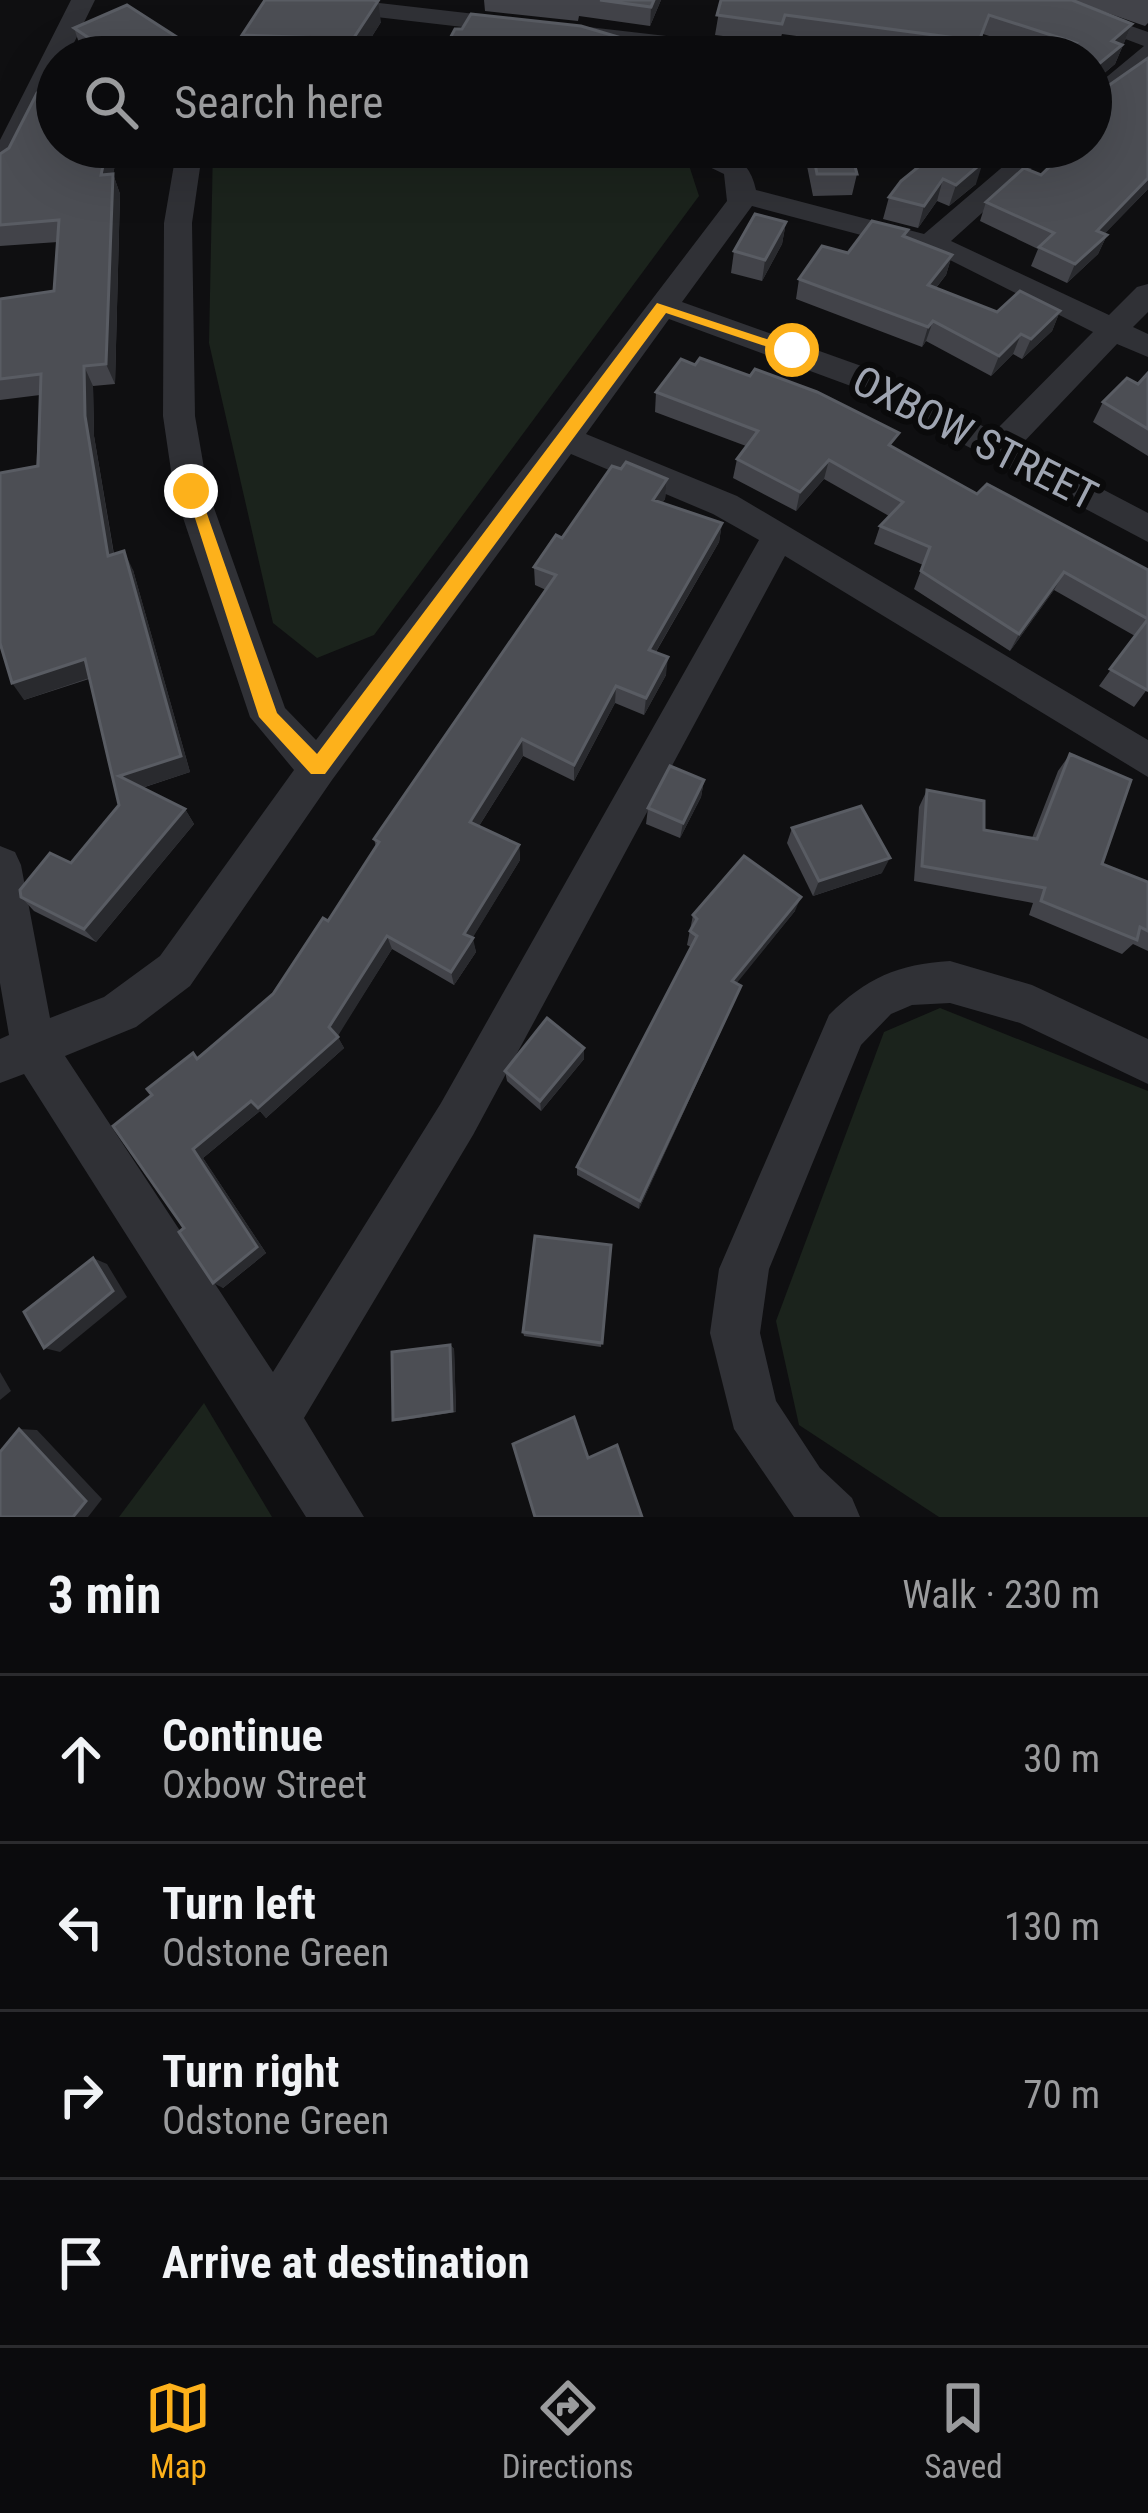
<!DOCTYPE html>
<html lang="en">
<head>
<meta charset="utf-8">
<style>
	body { margin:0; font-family:"Roboto Condensed",sans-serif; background:#19191b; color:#f1f3f6 }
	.stop { position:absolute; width:36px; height:36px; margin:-27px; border:9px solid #fdb11b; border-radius:50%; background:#fff }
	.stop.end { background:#fdb11b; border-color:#fff; box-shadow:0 3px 12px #0008 }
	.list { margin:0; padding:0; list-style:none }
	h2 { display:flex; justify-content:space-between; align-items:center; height:156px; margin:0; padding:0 48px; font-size:51px }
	h2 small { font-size:39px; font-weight:400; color:#9a9b9d }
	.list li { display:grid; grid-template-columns:78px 1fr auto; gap:36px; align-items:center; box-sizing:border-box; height:168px; padding:0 48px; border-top:3px solid #2b2b2e }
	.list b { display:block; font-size:45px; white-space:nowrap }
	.list p { margin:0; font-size:39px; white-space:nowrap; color:#9a9b9d }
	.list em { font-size:39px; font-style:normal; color:#9a9b9d }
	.icon { flex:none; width:66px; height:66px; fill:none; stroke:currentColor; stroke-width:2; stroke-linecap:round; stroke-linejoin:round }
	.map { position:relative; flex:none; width:1148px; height:1517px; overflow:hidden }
	.search { position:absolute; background:#0b0b0d; box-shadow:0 12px 48px #0002; left:36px; right:36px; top:36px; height:132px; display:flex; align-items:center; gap:30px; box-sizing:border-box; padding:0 42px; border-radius:66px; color:#9a9b9d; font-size:45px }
	.sheet { height:828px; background:#0b0b0d }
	nav { display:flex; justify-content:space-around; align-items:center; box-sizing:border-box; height:168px; border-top:3px solid #2b2b2e; background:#0b0b0d; font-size:33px; color:#9a9b9d }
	nav a { display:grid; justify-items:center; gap:6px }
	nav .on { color:#fdb11b }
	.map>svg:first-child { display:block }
	.green { fill:#1b231c }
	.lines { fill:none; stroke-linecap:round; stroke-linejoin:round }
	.minor { fill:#303136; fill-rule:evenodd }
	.wall { fill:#424349 }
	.shaded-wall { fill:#292a2e }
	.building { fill:#4c4e54; stroke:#595c63; stroke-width:3 }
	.route { fill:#fdb11b }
	.labels { text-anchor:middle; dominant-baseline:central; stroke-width:12; stroke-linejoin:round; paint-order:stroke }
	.street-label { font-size:42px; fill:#9fa5b2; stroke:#0a0a0b }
</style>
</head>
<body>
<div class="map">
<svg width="1148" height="1517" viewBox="0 0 1148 1517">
	<rect width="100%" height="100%" fill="#0f0f11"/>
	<g class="green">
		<polygon points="213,147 610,147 686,156 699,196 374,635 317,658 273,623 209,343"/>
		<polygon points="940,1008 1148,1091 1148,1517 939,1517 799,1425 776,1321 884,1032"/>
		<polygon points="204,1403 272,1517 119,1517"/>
	</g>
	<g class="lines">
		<g class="minor">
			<polygon points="71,0 95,0 67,57 57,57 57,78 14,167 0,175 0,140"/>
			<polygon points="278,0 353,0 787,50 799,57 722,57 290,7"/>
			<polygon points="1022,0 1057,0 1148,32 1148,66 1091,111 1091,90 1144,46"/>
			<path d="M177 147H203L192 223 195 416 208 491 285 708 316 740 727 201 724 174 668 147C705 147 747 144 756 190L924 234 1026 147H1055L951 241 1109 315 1137 287 1148 284V312L1133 327 1148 334V357L1117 344 1020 446 1148 513V542L859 389 669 319 586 434 737 496 1148 740V777L785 556 473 1135 304 1418 364 1517H306L24 1074 0 1083V1039L9 1035 0 983V846L15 852 21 865 50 1018 104 997 160 956 294 770 250 717 174 491 163 416 164 223ZM752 206 944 257 1093 332 994 432 881 373 682 302ZM571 454 713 514 759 540 441 1103 273 1372 65 1056 136 1027 190 986 332 780Z"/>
			<path d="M950 961 1032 985 1148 1039V1084L1020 1023 950 1003 912 1005 891 1014 861 1045 769 1269 760 1333 776 1401 820 1468 852 1498 860 1517H794L734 1429 710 1333 719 1269 829 1015C866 978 898 964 950 961Z"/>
		</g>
	</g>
	<g class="wall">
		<polygon points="484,0 661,0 650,26 579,16 578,21 485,11"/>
		<polygon points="721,0 1148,0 1148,23 1145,26 1082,4 1132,24 1115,64 1095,81 1095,95 1148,58 1148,189 1104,234 1107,235 1098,254 1067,283 1031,266 1038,249 980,221 986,202 1041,175 1091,147 1091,57 1054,57 983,34 975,57 950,57 782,34 779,43 715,35"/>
		<polygon points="381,22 359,57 247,56 242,35"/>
		<polygon points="74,28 186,43 190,57 94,57 81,49"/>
		<polygon points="57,147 119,147 113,174 120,194 115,384 93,386 94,436 114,554 133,570 190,772 142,788 185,809 194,824 96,942 34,911 21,897 71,863 119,805 89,679 24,700 40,395 0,400 0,299 54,291 58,242 0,246 0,154"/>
		<polygon points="792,147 850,147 857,174 852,195 813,196 805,156"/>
		<polygon points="971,152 968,156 976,184 949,206 937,201 918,228 883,219 889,197"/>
		<polygon points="786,222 782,244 762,281 731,273 734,251"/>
		<polygon points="906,237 952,255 946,275 936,288 997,312 1060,311 1052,331 1022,359 1013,354 991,376 926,341 922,347 796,299 799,279 848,253"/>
		<polygon points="1148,373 1148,456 1093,422 1103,402 1138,384"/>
		<polygon points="656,392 894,448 977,494 1148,570 1148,688 1134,707 1099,686 1135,636 1054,590 1010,651 914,589 923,565 874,544 880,526 889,516 824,479 796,511 733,478 737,459 746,446 655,412"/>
		<polygon points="667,479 665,499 662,503 722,523 719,542 656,652 666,675 644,715 615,703 574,781 523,756 479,826 519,845 520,860 472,938 476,952 454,985 392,949 337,1036 344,1048 266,1118 260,1111 203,1158 266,1253 223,1288 184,1228 197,1058 273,994 328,921 376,847 374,839 546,590 535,585 534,567 562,538"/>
		<polygon points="1070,754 1102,864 1148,882 1148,951 1133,944 1122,954 1029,915 1033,903 914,881 919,807 927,790 984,830 1032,838 1058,771"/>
		<polygon points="704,780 701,797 680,838 646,824 648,808"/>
		<polygon points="792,828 882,873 813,896 787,843"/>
		<polygon points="795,911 736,983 741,986 736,998 639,1209 577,1175 577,1167 691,947 687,945 693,915"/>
		<polygon points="584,1059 541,1111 507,1081 505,1071"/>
		<polygon points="611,1245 601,1347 524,1336 523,1332"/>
		<polygon points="450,1345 454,1349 456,1412 398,1421 393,1420"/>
	</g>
	<g class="shaded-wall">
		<polygon points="654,0 661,0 650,26 651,7"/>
		<polygon points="378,1 381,22 359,57 356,57 353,39"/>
		<polygon points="1132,24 1115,64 1091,84 1095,67 1112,41"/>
		<polygon points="186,43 190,57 169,57"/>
		<polygon points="107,147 119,147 113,174 120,194 115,384 106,364 101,175"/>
		<polygon points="983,162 976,184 949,206 956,185"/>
		<polygon points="1148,178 1148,189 1089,250 1097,231"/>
		<polygon points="943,179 937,201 918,228 924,206"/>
		<polygon points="786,222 782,244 762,281 765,260"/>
		<polygon points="1107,235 1098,254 1067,283 1075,264"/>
		<polygon points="952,255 946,275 922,305 928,285"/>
		<polygon points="1060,311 1052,331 1022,359 1031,339"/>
		<polygon points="933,321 926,341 922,347 928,327"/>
		<polygon points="1021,334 1013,354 991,376 999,356"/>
		<polygon points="84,366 93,386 94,436 117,574 108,556 85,416"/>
		<polygon points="829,460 824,479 796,511 800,492"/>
		<polygon points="667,479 665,499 652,519 653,500"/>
		<polygon points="722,523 719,542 647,667 649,650"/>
		<polygon points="124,551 133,570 190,772 129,792 119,776"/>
		<polygon points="1064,572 1054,590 1010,651 1019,634"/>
		<polygon points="668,657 666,675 644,715 646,698"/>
		<polygon points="85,659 95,676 24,700 12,683"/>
		<polygon points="616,686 615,703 574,781 574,765"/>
		<polygon points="522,739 523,756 472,837 470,822"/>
		<polygon points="704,780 701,797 680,838 683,823"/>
		<polygon points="185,809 194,824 96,942 84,929"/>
		<polygon points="519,845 520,860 467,947 464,934"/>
		<polygon points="890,858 882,873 813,896 819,881"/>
		<polygon points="801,897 795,911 728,994 732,981"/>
		<polygon points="387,936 392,949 336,1039 329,1027"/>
		<polygon points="473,938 476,952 454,985 451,972"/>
		<polygon points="741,986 736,998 639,1209 640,1201"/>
		<polygon points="338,1037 344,1048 266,1118 260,1111 203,1158 266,1253 223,1288 213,1283 193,1149 251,1101"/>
		<polygon points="584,1048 584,1059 541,1111 540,1101"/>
		<polygon points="93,1258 107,1264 127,1297 60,1352 44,1348"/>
		<polygon points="450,1345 454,1349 456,1412 452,1411"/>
		<polygon points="0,1372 11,1391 0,1400"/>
		<polygon points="19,1429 37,1430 102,1499 88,1517 73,1517"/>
	</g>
	<g class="building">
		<polygon points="265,0 373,0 378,1 353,39 242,35"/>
		<polygon points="600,0 654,0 651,7"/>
		<polygon points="721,0 1072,0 1132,24 1112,41 1122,45 1095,67 1095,95 1148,58 1148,178 1097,231 1107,235 1075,264 1039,247 1054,233 986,202 1024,168 1041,175 1070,147 1091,147 1091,127 1106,112 1091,106 1091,57 1057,57 1076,43 989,15 979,41 785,15 782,24 717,15"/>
		<polygon points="127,5 186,43 169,57 109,57 113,54 74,28"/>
		<polygon points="471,14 581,26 635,42 629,57 440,57 455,29 462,29"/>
		<polygon points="37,93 57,93 57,147 107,147 101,175 113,174 106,364 84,366 85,416 108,556 124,551 181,756 119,776 185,809 84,929 21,897 20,890 50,853 71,863 119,805 85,659 12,683 0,643 0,473 38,466 41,374 0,379 0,299 54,291 59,220 0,225 0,154 9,148"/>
		<polygon points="812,147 850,147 857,174 817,174"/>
		<polygon points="943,147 966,147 962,153 983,162 956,185 943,179 924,206 889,197 901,181"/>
		<polygon points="755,214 786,222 765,260 734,251"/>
		<polygon points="872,221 908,230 903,236 952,255 928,285 997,312 1020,291 1060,311 1031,339 1021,334 999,356 933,321 928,327 799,279 822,246 848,253"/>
		<polygon points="700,358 750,376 755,369 817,392 899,433 889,445 977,494 987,484 1148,570 1148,619 1064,572 1019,634 921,571 930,547 880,526 903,502 829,460 800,492 737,459 758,431 656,392 681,359 695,365"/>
		<polygon points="1148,373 1148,429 1103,402 1127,378 1138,384"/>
		<polygon points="626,462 667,479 653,500 722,523 649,650 668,657 646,698 616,686 574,765 522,739 470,822 519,845 464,934 473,938 451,972 387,936 329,1027 338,1037 258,1108 251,1101 193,1149 257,1247 213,1283 179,1232 184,1228 113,1126 152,1095 147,1089 193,1053 197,1059 273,994 323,918 328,921 379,842 374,839 556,575 534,567 556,535 562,538 612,466 621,469"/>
		<polygon points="1148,619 1148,688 1147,690 1110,669"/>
		<polygon points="1070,754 1131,780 1102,864 1148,882 1148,931 1140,927 1137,940 1041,901 1045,888 922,866 927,790 984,801 984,830 1037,839"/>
		<polygon points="670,766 704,780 683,823 648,808"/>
		<polygon points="861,806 890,858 819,881 792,828"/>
		<polygon points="744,856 801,897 732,981 741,986 640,1201 577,1167 697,936 690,931 697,919 693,915"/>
		<polygon points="547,1018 584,1048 540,1101 505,1071"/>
		<polygon points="535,1236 611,1245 602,1343 523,1332"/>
		<polygon points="93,1258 113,1291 44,1348 24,1312"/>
		<polygon points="450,1345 452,1411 393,1420 392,1352"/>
		<polygon points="574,1417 588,1458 617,1445 642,1517 535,1517 513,1444"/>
		<polygon points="19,1429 86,1501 73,1517 0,1517 0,1452"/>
	</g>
	<polygon class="route" points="657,303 800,350 792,355 666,313 325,774 311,774 259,717 185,487 199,491 277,713 317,754"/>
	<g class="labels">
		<g class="street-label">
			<text transform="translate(975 438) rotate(27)">OXBOW STREET</text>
		</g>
	</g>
</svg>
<div class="stop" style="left:792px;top:350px"></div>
<div class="stop end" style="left:191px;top:491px"></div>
<div class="search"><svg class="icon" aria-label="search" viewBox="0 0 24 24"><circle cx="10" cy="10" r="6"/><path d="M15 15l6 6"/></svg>Search here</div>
</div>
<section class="sheet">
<h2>3 min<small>Walk · 230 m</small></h2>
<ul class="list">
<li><svg class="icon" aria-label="ahead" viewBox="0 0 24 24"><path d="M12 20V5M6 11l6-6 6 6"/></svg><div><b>Continue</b><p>Oxbow Street</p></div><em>30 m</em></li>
<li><svg class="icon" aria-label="left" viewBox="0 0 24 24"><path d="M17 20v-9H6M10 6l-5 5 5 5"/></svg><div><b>Turn left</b><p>Odstone Green</p></div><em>130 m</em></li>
<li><svg class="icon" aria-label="right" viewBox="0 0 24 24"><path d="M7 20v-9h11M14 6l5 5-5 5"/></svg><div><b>Turn right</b><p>Odstone Green</p></div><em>70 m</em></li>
<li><svg class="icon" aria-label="arrive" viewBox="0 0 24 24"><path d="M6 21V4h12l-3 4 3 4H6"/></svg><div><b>Arrive at destination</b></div></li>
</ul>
</section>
<nav>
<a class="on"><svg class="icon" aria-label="map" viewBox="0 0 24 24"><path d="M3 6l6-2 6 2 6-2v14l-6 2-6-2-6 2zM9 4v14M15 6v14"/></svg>Map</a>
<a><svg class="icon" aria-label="directions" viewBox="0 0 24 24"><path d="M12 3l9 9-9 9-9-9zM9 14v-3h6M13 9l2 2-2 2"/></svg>Directions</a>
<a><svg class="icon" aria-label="saved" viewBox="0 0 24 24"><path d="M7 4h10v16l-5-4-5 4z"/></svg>Saved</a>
</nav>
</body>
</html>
